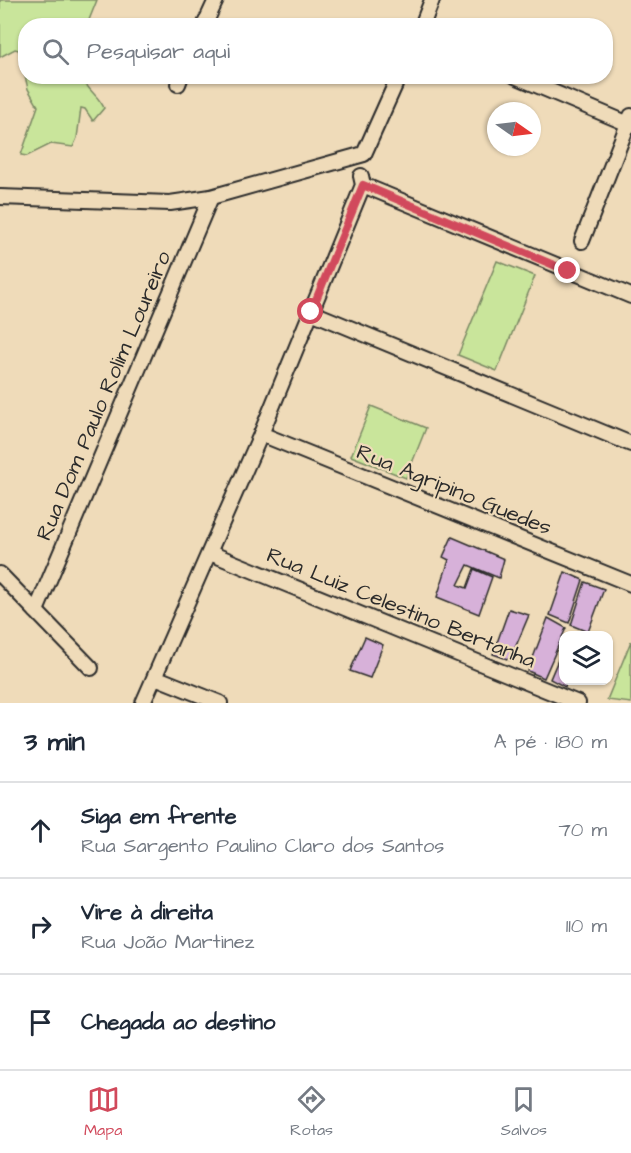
<!DOCTYPE html>
<html lang="pt">
<head>
<meta charset="utf-8">
<style>
	body { margin:0; font-family:"Architects Daughter",sans-serif; background:#f2f2f3; color:#1f2937 }
	.controls { position:absolute; right:18px; bottom:18px; display:grid; overflow:hidden; border-radius:12px; box-shadow:0 2px 4px #0004 }
	.controls button { width:54px; height:54px; display:grid; place-items:center; padding:0; border:0; border-bottom:2px solid #e0e1e3; background:#fff; color:#1f2937; font:30px sans-serif }
	.compass { position:absolute; left:487px; top:102px; width:54px; height:54px; border-radius:50%; background:#fff; box-shadow:0 2px 4px #0004; rotate:104deg }
	.stop { position:absolute; width:18px; height:18px; margin:-14px; border:4px solid #d1495b; border-radius:50%; background:#fff }
	.stop.end { background:#d1495b; border-color:#fff; box-shadow:0 2px 6px #0008 }
	.list { margin:0; padding:0; list-style:none }
	h2 { display:flex; justify-content:space-between; align-items:center; height:78px; margin:0; padding:0 24px; font-size:26px }
	h2 small { font-size:20px; font-weight:400; color:#747a83 }
	.list li { display:grid; grid-template-columns:39px 1fr auto; gap:18px; align-items:center; box-sizing:border-box; height:96px; padding:0 24px; border-top:2px solid #e0e1e3 }
	.list b { display:block; font-size:22px; white-space:nowrap }
	.list p { margin:0; font-size:20px; white-space:nowrap; color:#747a83 }
	.list em { font-size:20px; font-style:normal; color:#747a83 }
	.icon { flex:none; width:33px; height:33px; fill:none; stroke:currentColor; stroke-width:2; stroke-linecap:round; stroke-linejoin:round }
	.map { position:relative; flex:none; width:631px; height:703px; overflow:hidden }
	.search { position:absolute; background:#fff; box-shadow:0 2px 4px #0004; left:18px; right:18px; top:18px; height:66px; display:flex; align-items:center; gap:15px; box-sizing:border-box; padding:0 21px; border-radius:24px; color:#747a83; font-size:22px }
	.sheet { height:366px; background:#fff }
	nav { display:flex; justify-content:space-around; align-items:center; box-sizing:border-box; height:84px; border-top:2px solid #e0e1e3; background:#fff; font-size:16px; color:#747a83 }
	nav a { display:grid; justify-items:center; gap:3px }
	nav .on { color:#d1495b }
	.map>svg:first-child { display:block }
	.green { fill:#c9e59b; stroke:#7a8863; stroke-width:1.5 }
	.building { fill:#d7b1d9; stroke:#2b2b2b; stroke-width:1.5 }
	.lines { fill:none; stroke-linecap:round; stroke-linejoin:round }
	.minor-casing { stroke:#2b2b2b; stroke-width:18 }
	.minor { stroke:#efdbb9; stroke-width:14 }
	.route { stroke:#d1495b; stroke-width:8 }
	.labels { text-anchor:middle; dominant-baseline:central; stroke-width:4.5; stroke-linejoin:round; paint-order:stroke }
	.street-label { font-size:22px; fill:#2b2b2b; stroke:#efdbb9 }
</style>
</head>
<body>
<div class="map">
<svg width="631" height="703" viewBox="0 0 631 703">
	<rect width="100%" height="100%" fill="#efdbb9"/>
	<filter id="ink" filterUnits="userSpaceOnUse"><feTurbulence type="fractalNoise" baseFrequency=".0167" numOctaves="2"/><feDisplacementMap in="SourceGraphic" scale="12" xChannelSelector="R" yChannelSelector="G"/><feConvolveMatrix kernelMatrix="1 2 1 2 8 2 1 2 1" color-interpolation-filters="sRGB"/></filter>
	<g filter="url(#ink)">
		<g class="green">
			<path d="M0 0H97L87 25 26 26V76L82 77C86 89 99 96 104 108L93 121 85 109 81 108 77 138 73 147 51 144 27 156 21 155 38 106 28 89 19 50 15 49 0 57Z"/>
			<polygon points="497,261 535,276 497,371 458,355"/>
			<polygon points="371,406 426,428 406,478 351,456"/>
			<polygon points="631,641 631,703 607,700"/>
		</g>
		<g class="building">
			<polygon points="452,537 504,559 499,578 468,565 458,585 467,588 474,569 492,577 479,614 437,597 449,560 443,557"/>
			<polygon points="565,572 583,580 569,623 550,615"/>
			<polygon points="585,582 604,589 588,632 571,625"/>
			<polygon points="509,609 529,615 510,660 493,654"/>
			<polygon points="548,618 566,628 544,678 528,671"/>
			<polygon points="365,637 383,645 370,678 350,671"/>
			<polygon points="564,646 564,680 567,680 565,687 550,679"/>
		</g>
		<g class="lines">
			<g class="minor-casing">
				<g id="minor">
					<polyline points="204,26 216,0"/>
					<polyline points="422,26 432,0"/>
					<polyline points="515,76 631,125"/>
					<polyline points="178,84 181,76"/>
					<polyline points="363,185 631,296"/>
					<polyline points="0,197 170,203 211,197 364,154 399,76"/>
					<polyline points="582,241 631,116"/>
					<polyline points="311,312 631,444"/>
					<polyline points="261,434 631,584"/>
					<polyline points="210,553 578,703"/>
					<polyline points="0,574 91,668"/>
					<polyline points="36,611 211,197"/>
					<polyline points="155,677 220,703"/>
					<polyline points="143,703 261,434 363,185 361,176"/>
				</g>
			</g>
			<use href="#minor" class="minor"/>
		</g>
	</g>
	<g class="lines" filter="url(#ink)">
		<polyline class="route" points="311,312 363,185 568,271"/>
	</g>
	<g class="labels">
		<g class="street-label">
			<text transform="translate(104 396) rotate(-67)">Rua Dom Paulo Rolim Loureiro</text>
			<text transform="translate(454 490) rotate(22)">Rua Agripino Guedes</text>
			<text transform="translate(401 608) rotate(22)">Rua Luiz Celestino Bertanha</text>
		</g>
	</g>
</svg>
<div class="controls">
<button><svg class="icon" aria-label="layers" viewBox="0 0 24 24"><path d="M12 4l9 5-9 5-9-5zM3 14l9 5 9-5"/></svg></button>
</div>
<svg class="compass" viewBox="-18 -18 36 36"><path d="M0-13l5 13h-10z" fill="#e53935"/><path d="M0 13l5-13h-10z" fill="#747a83"/></svg>
<div class="stop" style="left:311px;top:312px"></div>
<div class="stop end" style="left:568px;top:271px"></div>
<div class="search"><svg class="icon" aria-label="search" viewBox="0 0 24 24"><circle cx="10" cy="10" r="6"/><path d="M15 15l6 6"/></svg>Pesquisar aqui</div>
</div>
<section class="sheet">
<h2>3 min<small>A pé · 180 m</small></h2>
<ul class="list">
<li><svg class="icon" aria-label="ahead" viewBox="0 0 24 24"><path d="M12 20V5M6 11l6-6 6 6"/></svg><div><b>Siga em frente</b><p>Rua Sargento Paulino Claro dos Santos</p></div><em>70 m</em></li>
<li><svg class="icon" aria-label="right" viewBox="0 0 24 24"><path d="M7 20v-9h11M14 6l5 5-5 5"/></svg><div><b>Vire à direita</b><p>Rua João Martinez</p></div><em>110 m</em></li>
<li><svg class="icon" aria-label="arrive" viewBox="0 0 24 24"><path d="M6 21V4h12l-3 4 3 4H6"/></svg><div><b>Chegada ao destino</b></div></li>
</ul>
</section>
<nav>
<a class="on"><svg class="icon" aria-label="map" viewBox="0 0 24 24"><path d="M3 6l6-2 6 2 6-2v14l-6 2-6-2-6 2zM9 4v14M15 6v14"/></svg>Mapa</a>
<a><svg class="icon" aria-label="directions" viewBox="0 0 24 24"><path d="M12 3l9 9-9 9-9-9zM9 14v-3h6M13 9l2 2-2 2"/></svg>Rotas</a>
<a><svg class="icon" aria-label="saved" viewBox="0 0 24 24"><path d="M7 4h10v16l-5-4-5 4z"/></svg>Salvos</a>
</nav>
</body>
</html>
